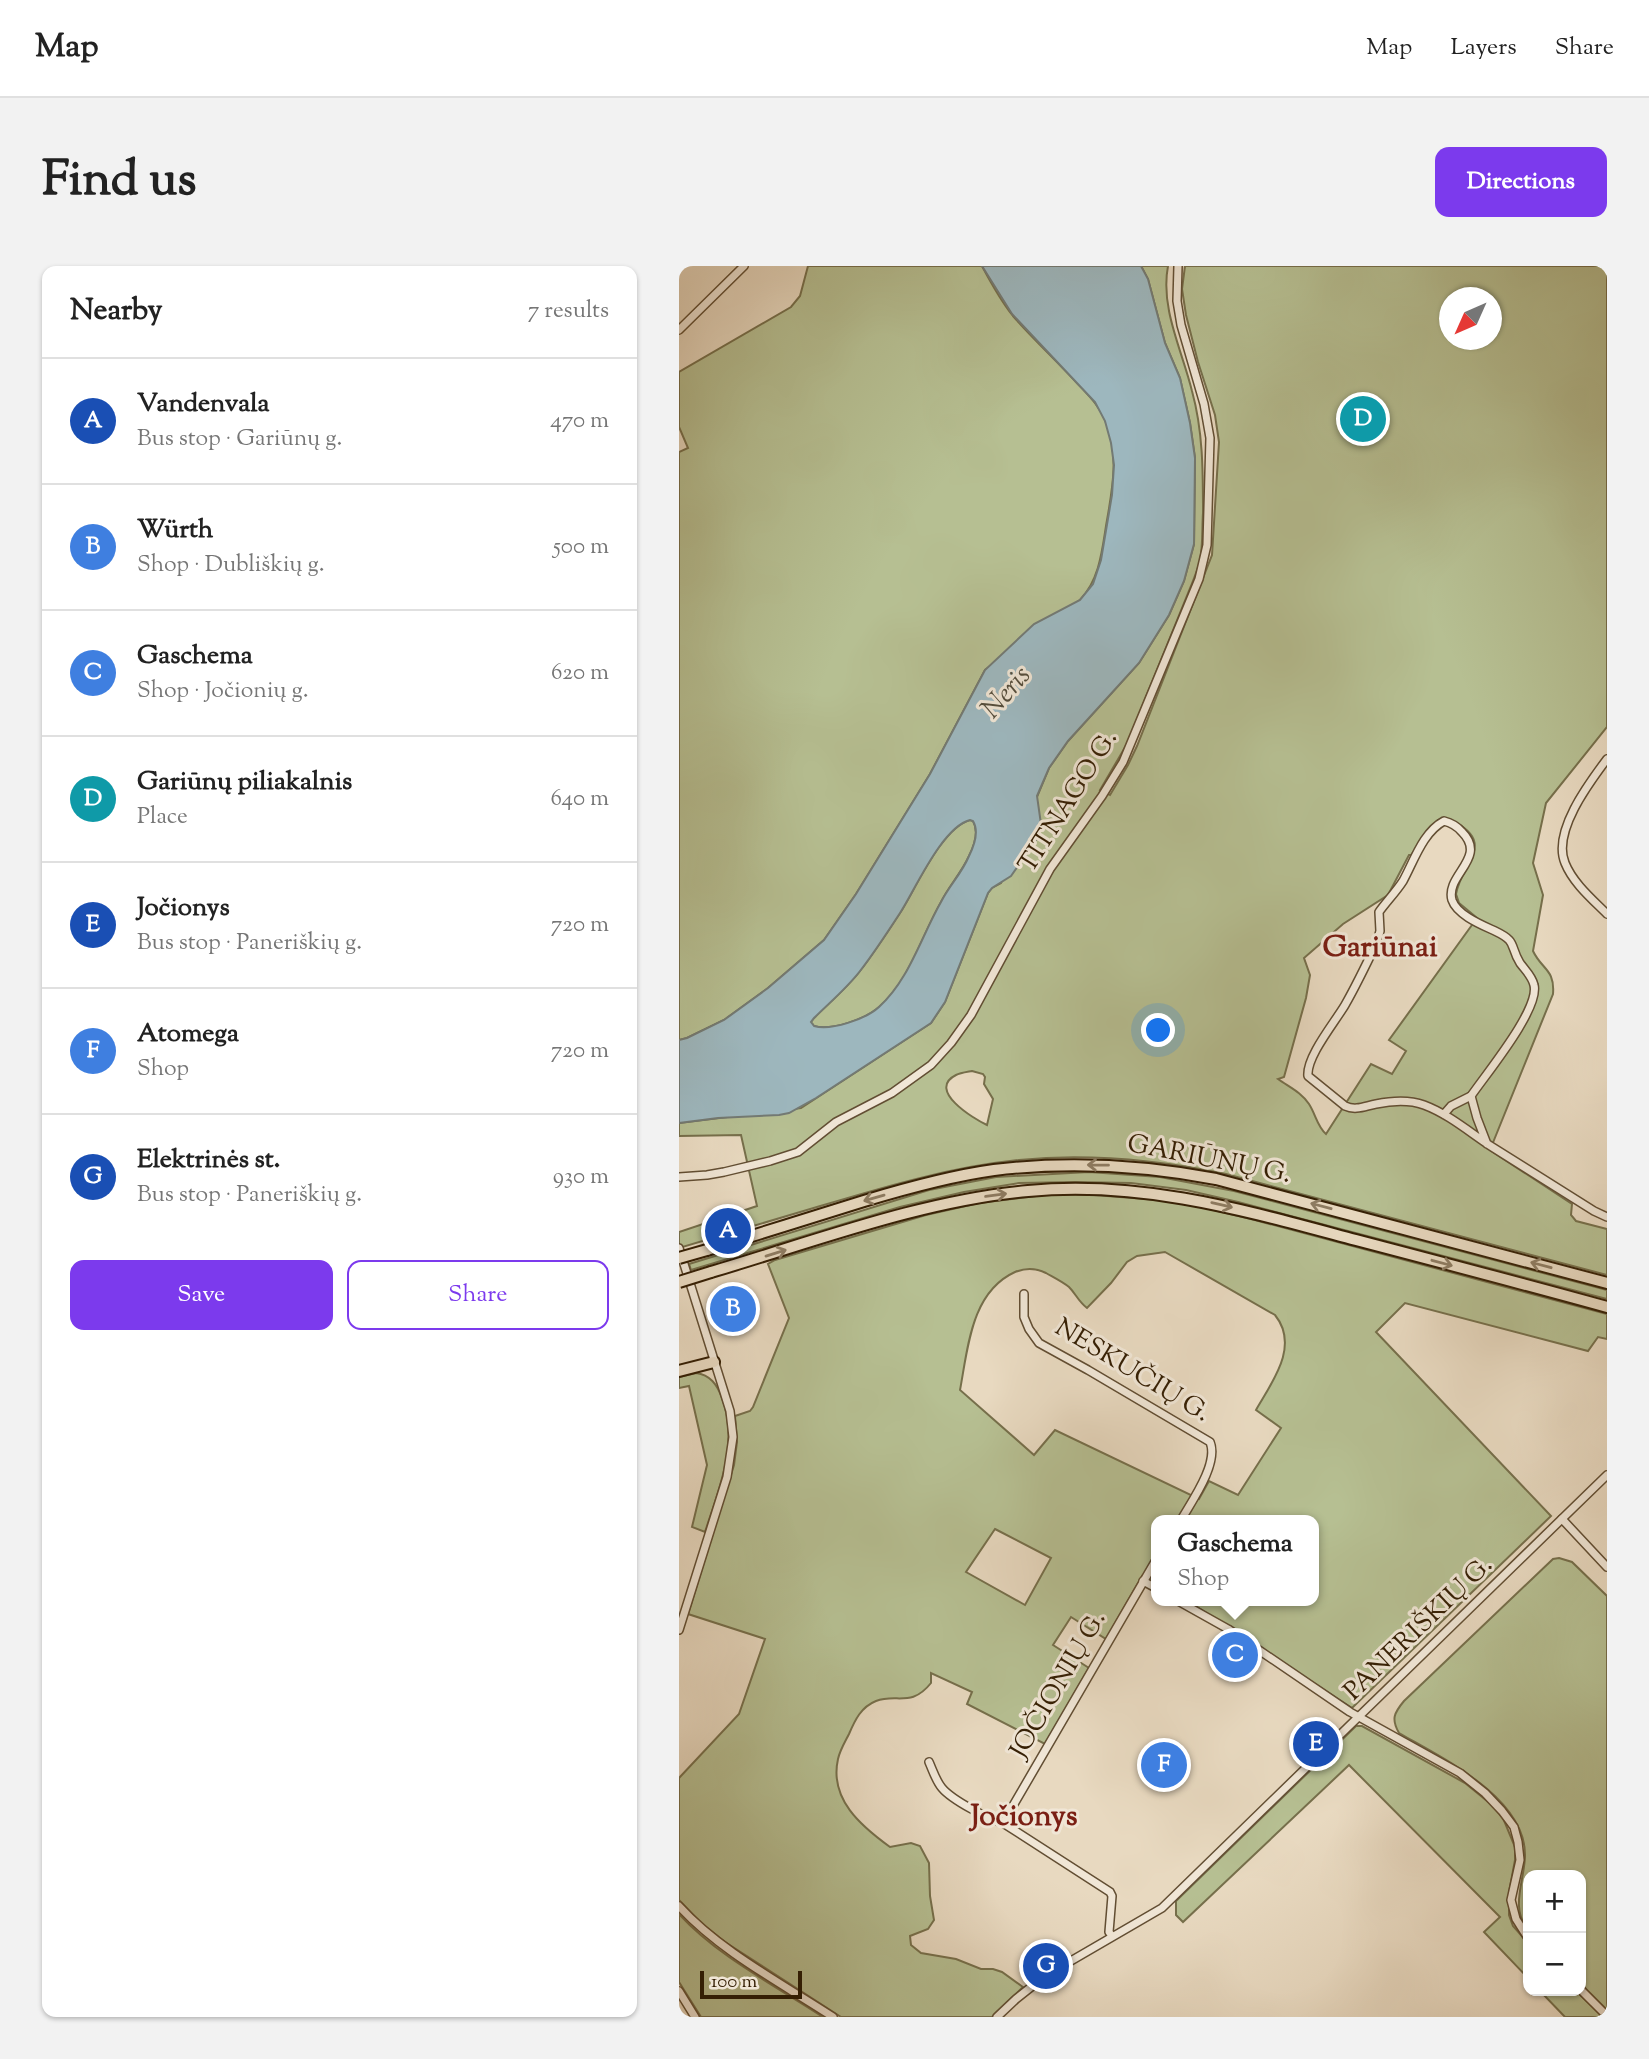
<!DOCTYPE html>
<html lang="en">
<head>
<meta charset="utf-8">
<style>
	body { margin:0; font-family:"Sorts Mill Goudy",serif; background:#f2f2f2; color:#222 }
	.controls { position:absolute; right:21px; bottom:21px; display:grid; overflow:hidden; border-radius:14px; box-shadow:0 2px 5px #0004 }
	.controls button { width:63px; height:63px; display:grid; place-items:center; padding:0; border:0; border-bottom:2px solid #e0e0e0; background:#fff; color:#222; font:35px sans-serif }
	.compass { position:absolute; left:760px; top:21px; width:63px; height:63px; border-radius:50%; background:#fff; box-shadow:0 2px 5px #0004; rotate:225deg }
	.scale { position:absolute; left:21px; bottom:18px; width:102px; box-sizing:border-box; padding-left:7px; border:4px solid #351f04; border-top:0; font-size:19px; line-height:24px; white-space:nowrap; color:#351f04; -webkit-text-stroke:5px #f0e6d6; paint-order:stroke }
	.you { position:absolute; left:480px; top:765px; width:24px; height:24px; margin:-18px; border:5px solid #fff; border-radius:50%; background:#1a73e8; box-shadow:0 0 0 10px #1a73e833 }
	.badge { display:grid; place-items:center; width:46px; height:46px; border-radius:50%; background:#7c3aed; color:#fff; font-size:23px; font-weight:700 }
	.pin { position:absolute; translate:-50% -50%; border:4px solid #fff; box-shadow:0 2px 7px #0006 }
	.popup { position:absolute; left:472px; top:1249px; width:168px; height:91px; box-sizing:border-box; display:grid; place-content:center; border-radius:14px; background:#fff; filter:drop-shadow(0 2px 5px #0005); font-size:23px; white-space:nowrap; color:#767676 }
	.popup b { font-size:26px; color:#222 }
	.popup::after { content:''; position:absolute; left:50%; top:100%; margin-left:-14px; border:14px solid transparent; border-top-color:#fff }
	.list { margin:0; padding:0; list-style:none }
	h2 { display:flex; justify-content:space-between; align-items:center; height:91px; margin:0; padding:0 28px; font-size:30px }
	h2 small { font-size:23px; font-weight:400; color:#767676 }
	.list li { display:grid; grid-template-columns:46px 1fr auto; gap:21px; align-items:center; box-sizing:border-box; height:126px; padding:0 28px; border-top:2px solid #e0e0e0 }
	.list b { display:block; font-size:26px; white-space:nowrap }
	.list p { margin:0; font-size:23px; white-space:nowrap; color:#767676 }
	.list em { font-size:23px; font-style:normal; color:#767676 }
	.actions { display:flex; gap:14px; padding:21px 28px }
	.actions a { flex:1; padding:16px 0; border:2px solid #7c3aed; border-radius:14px; text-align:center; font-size:24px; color:#7c3aed }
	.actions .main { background:#7c3aed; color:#fff }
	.map { position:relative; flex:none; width:928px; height:1751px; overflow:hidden; border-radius:14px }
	header { display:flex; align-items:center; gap:42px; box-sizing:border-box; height:98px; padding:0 35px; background:#fff; border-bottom:2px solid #e0e0e0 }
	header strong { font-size:33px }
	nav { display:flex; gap:38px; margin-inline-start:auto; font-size:24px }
	.intro { display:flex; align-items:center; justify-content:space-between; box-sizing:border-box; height:168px; padding:0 42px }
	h1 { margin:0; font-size:49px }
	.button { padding:18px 32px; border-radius:14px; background:#7c3aed; color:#fff; font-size:24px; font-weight:700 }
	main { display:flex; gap:42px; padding:0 42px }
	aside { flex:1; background:#fff; border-radius:14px; box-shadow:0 2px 5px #0004 }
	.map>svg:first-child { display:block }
	.green { fill:#b6bf92; stroke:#766f4b; stroke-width:2; fill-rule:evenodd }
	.water { fill:#9db7be; stroke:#737a74; stroke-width:2; fill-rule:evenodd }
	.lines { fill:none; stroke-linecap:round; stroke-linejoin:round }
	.minor-casing { stroke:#624e33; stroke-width:10 }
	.highway-casing { stroke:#351f04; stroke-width:14 }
	.minor { stroke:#f0e6d6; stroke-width:7 }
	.highway { stroke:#e8d9c0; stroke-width:10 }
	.highway-bridge-casing { stroke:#351f04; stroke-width:14; stroke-linecap:butt }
	.highway-bridge { stroke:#e8d9c0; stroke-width:10 }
	.oneway { stroke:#8e7c62 }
	.labels { text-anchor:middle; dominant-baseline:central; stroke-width:6; stroke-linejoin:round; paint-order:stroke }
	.street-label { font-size:26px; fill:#351f04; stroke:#f0e6d6 }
	.water-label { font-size:28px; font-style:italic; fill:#544d3c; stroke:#f0e6d6 }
	.quarter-label { font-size:30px; font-weight:bold; fill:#7a1f14; stroke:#f0e6d6 }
</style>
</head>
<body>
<header>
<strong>Map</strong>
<nav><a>Map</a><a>Layers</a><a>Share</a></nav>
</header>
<div class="intro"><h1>Find us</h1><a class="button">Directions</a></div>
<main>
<aside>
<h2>Nearby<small>7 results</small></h2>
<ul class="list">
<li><span class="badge" style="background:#1a4fb4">A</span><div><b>Vandenvala</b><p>Bus stop · Gariūnų g.</p></div><em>470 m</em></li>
<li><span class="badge" style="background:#3f7fe0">B</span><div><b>Würth</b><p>Shop · Dubliškių g.</p></div><em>500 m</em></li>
<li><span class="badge" style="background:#3f7fe0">C</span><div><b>Gaschema</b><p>Shop · Jočionių g.</p></div><em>620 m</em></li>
<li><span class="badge" style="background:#0f9aa8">D</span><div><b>Gariūnų piliakalnis</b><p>Place</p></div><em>640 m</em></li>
<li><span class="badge" style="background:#1a4fb4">E</span><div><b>Jočionys</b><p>Bus stop · Paneriškių g.</p></div><em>720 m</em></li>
<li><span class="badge" style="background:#3f7fe0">F</span><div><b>Atomega</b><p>Shop</p></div><em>720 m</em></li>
<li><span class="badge" style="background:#1a4fb4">G</span><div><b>Elektrinės st.</b><p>Bus stop · Paneriškių g.</p></div><em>930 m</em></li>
</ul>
<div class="actions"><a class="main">Save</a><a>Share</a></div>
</aside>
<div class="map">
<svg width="928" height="1751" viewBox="0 0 928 1751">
	<rect width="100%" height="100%" fill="#e8d9c0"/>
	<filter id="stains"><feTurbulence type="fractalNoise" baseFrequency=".00286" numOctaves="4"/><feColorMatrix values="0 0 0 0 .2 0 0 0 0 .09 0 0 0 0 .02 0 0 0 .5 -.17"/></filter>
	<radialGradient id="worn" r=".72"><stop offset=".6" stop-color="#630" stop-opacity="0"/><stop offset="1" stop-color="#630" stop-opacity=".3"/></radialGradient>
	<g class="green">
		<path d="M129 0H303C312 17 322 35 334 50 354 73 377 94 397 116 408 128 420 139 426 154 441 188 433 225 427 260 423 286 420 314 401 334L306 404 251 508 177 628 145 674 89 722 45 754 8 772 0 774V186L9 182 0 161V106L112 41 121 30Z"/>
		<path d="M462 0H489C481 42 503 84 513 125 524 165 524 205 524 247 523 262 524 279 521 295 519 303 515 312 512 320L448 478 421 524 431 529 449 499 458 480 533 289 540 176 536 149 519 96 507 49 503 23 506 0H928V461L867 537 854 597 864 629 854 685C863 704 876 703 874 728L811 884 893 938 892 949 897 955 928 963V1009L547 908C479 894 410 887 340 894 271 901 205 921 138 941 92 955 46 968 0 982V966L78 940 62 869 0 870V857L122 842 252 757 266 736 309 627 313 622 322 617 370 502 389 475 460 397 490 349 505 315 515 278 516 192 511 157 501 112 486 77 469 13ZM771 32H813V74H771ZM770 553C820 577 783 595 777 628L780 637 798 652 710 774 727 785 713 808 692 798 647 868C638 860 637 849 630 838 622 826 610 821 599 813L605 811 627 732 631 709 625 692 664 658 709 629 730 589H732L759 554ZM293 805 304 808 306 811 305 818 314 833 308 859C295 853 247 824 277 809 281 807 288 806 293 805Z"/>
		<path d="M291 554 294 555C300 565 295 580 290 590 283 606 270 620 262 636 242 671 231 714 200 741 187 753 152 765 135 760L132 756 135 752C150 737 168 722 181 705 195 687 208 667 221 647 236 624 263 561 291 554Z"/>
		<polygon points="410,906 481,911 555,925 928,1024 928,1033 559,936 507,924 452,917 396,916 340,917 285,926 221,941 12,1004 10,998 250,924 317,911"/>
		<path d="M373 928 415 929 480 934 518 940 572 953 928 1048V1073L919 1071 909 1085 726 1037 697 1066 872 1250 673 1442 509 1335H635V1254H477V1318L463 1310 427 1373 392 1351 374 1379 410 1402 366 1478 288 1438 293 1426 252 1407V1417C232 1442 218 1427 197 1435 182 1441 176 1454 170 1468 166 1476 161 1484 159 1493 150 1533 182 1560 211 1581L232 1577 241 1580 250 1597 251 1630 255 1654 249 1663 231 1670 232 1679 242 1687 277 1693 302 1703H314L323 1706 344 1721 313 1751H162L46 1676 22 1657 0 1634V1512L60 1448 86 1373 9 1348 55 1199 58 1176 56 1150 71 1145 74 1141 110 1052 89 998 96 994 247 949 300 937ZM486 986 596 1049C621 1080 593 1116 577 1144L602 1162 559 1229 530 1215 520 1233 376 1164 355 1189 281 1124C289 1082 292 1026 336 1006 346 1002 357 1002 367 1007 374 1011 384 1016 390 1021 397 1028 399 1035 408 1042L432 1017 448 996 458 990ZM316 1263 372 1292 346 1339 287 1306Z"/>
		<path d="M17 1107C31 1109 38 1118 43 1132 60 1177 40 1223 26 1266L13 1261 28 1199 10 1120 0 1122V1111Z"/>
		<path d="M880 1292 893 1296 928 1330V1744L902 1718V1609H849V1664C831 1642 845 1616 846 1591 848 1532 763 1492 720 1467 712 1453 715 1447 725 1435L874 1293Z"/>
		<polygon points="677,1460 683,1460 786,1517 813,1539 824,1552 836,1581 836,1594 830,1626 830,1649 834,1660 849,1677 849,1712 805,1666 821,1651 670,1499 504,1656 497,1649 497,1635"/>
		<path d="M0 1648C38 1690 97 1720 144 1751H22L0 1716Z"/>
		<polygon points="861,1725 897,1725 924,1751 886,1751"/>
	</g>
	<path class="water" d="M303 0H462L469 13 486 77 501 112 511 157 516 192 515 278 505 315 490 349 460 397 389 475 370 502 358 530 362 558 359 571 332 610 313 622 309 627 266 736 252 757 137 832 110 847 100 849 39 852 0 857V774L8 772 45 754 89 722 145 674 177 628 251 508 306 404 355 358 401 334 414 318 422 294 433 229 435 199 432 177 426 155 416 136 333 48ZM291 554 294 555C300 565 295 580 290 590 283 607 270 620 262 636 242 671 230 714 200 741 187 753 152 765 135 760L132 756 135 752C150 737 168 722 181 705 195 687 208 667 221 647 236 624 263 561 291 554Z"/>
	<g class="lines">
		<g class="minor-casing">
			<g id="minor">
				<polyline points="0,64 65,0"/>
				<path d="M928 493C910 517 873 566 886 597 894 617 913 633 928 648"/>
				<polyline points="765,848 772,840 792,830"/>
				<path d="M808 878 798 852 792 830C807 808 861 743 855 719 853 710 846 704 841 697 830 679 839 676 816 665 803 659 778 649 773 634 766 609 809 592 783 566 778 560 773 557 765 555 744 566 735 595 724 615 717 626 707 636 700 646L701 665 698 676C688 697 678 718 666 739 656 756 627 791 629 810L666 840C677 845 686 840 697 838 712 835 731 834 745 839 769 848 789 865 810 879 845 901 880 923 915 945L928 951"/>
				<polyline points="0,911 28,909 45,906 91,895 119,886 157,856 213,827 252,799 272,777 292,749 371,603 423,530 444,496 520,313 528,279 531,172 525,138 502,59 498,35 499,0"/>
				<polyline points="0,982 51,1145 54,1171 48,1211 0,1364"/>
				<path d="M345 1028V1051L350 1063 360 1077 409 1104 531 1176C540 1197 513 1235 502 1254"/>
				<polyline points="883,1253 928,1301"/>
				<polyline points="464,1315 477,1322"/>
				<polyline points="499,1335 549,1363 671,1446 781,1507 806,1527 823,1545 835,1561 839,1576 841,1594 832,1634 837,1653 849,1672"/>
				<path d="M250 1496C254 1505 257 1515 263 1522 273 1534 309 1553 324 1557L431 1626 433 1630 430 1666 433 1670"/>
				<polyline points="324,1557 477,1294"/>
				<path d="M0 1640C41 1685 102 1717 154 1751"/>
				<polyline points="902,1724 928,1750"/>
				<polyline points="0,1725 16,1751"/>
				<polyline points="318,1751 337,1733 366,1710 483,1642 928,1209"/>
			</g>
		</g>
		<g class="highway-casing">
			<g id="highway">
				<path d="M28 984C80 968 133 951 185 935 228 922 271 910 315 904 390 895 463 899 537 913L928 1017"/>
				<path d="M32 1006C134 976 244 934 349 925 464 914 568 945 677 974 761 996 845 1018 928 1041"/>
				<polyline points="0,1105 35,1096"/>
			</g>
		</g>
		<use href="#minor" class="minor"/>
		<use href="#highway" class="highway"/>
		<g class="highway-bridge-casing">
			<g id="highway-bridge">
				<polyline points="0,992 28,984"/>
				<polyline points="0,1016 32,1006"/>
			</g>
		</g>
		<use href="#highway-bridge" class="highway-bridge"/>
	</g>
	<defs><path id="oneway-shaft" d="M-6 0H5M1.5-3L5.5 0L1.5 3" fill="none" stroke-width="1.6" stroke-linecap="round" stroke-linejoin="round" transform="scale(1.75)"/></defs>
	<g class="oneway">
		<use href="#oneway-shaft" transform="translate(419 899) rotate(-179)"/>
		<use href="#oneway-shaft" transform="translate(317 929) rotate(-8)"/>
		<use href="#oneway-shaft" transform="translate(195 932) rotate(164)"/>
		<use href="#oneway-shaft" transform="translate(543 939) rotate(13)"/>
		<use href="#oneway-shaft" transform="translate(642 940) rotate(-165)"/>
		<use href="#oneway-shaft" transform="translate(97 987) rotate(-17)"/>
		<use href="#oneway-shaft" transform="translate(763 997) rotate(15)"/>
		<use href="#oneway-shaft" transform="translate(862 999) rotate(-165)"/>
	</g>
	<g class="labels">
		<g class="street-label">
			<text transform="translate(390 536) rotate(-58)">TITNAGO G.</text>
			<text transform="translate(530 894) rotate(11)">GARIŪNŲ G.</text>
			<text transform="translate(453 1105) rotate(31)">NESKUČIŲ G.</text>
			<text transform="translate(740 1363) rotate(-44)">PANERIŠKIŲ G.</text>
			<text transform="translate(380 1419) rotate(-60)">JOČIONIŲ G.</text>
		</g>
		<g class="water-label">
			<text transform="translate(328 427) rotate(-49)">Neris</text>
		</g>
		<g class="quarter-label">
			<text x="701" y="682">Gariūnai</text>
			<text x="345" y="1551">Jočionys</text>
		</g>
	</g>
	<rect width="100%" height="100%" filter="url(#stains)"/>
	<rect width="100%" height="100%" fill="url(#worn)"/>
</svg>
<div class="controls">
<button>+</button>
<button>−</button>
</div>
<svg class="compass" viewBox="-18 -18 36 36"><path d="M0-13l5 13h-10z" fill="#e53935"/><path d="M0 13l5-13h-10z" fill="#767676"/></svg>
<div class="scale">100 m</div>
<div class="you"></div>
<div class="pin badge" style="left:49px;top:965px;background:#1a4fb4">A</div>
<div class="pin badge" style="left:54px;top:1043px;background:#3f7fe0">B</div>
<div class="pin badge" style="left:556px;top:1389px;background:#3f7fe0">C</div>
<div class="popup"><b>Gaschema</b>Shop</div>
<div class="pin badge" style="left:684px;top:153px;background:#0f9aa8">D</div>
<div class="pin badge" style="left:637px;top:1478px;background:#1a4fb4">E</div>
<div class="pin badge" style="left:485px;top:1499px;background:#3f7fe0">F</div>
<div class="pin badge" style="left:367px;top:1700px;background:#1a4fb4">G</div>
</div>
</main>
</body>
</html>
